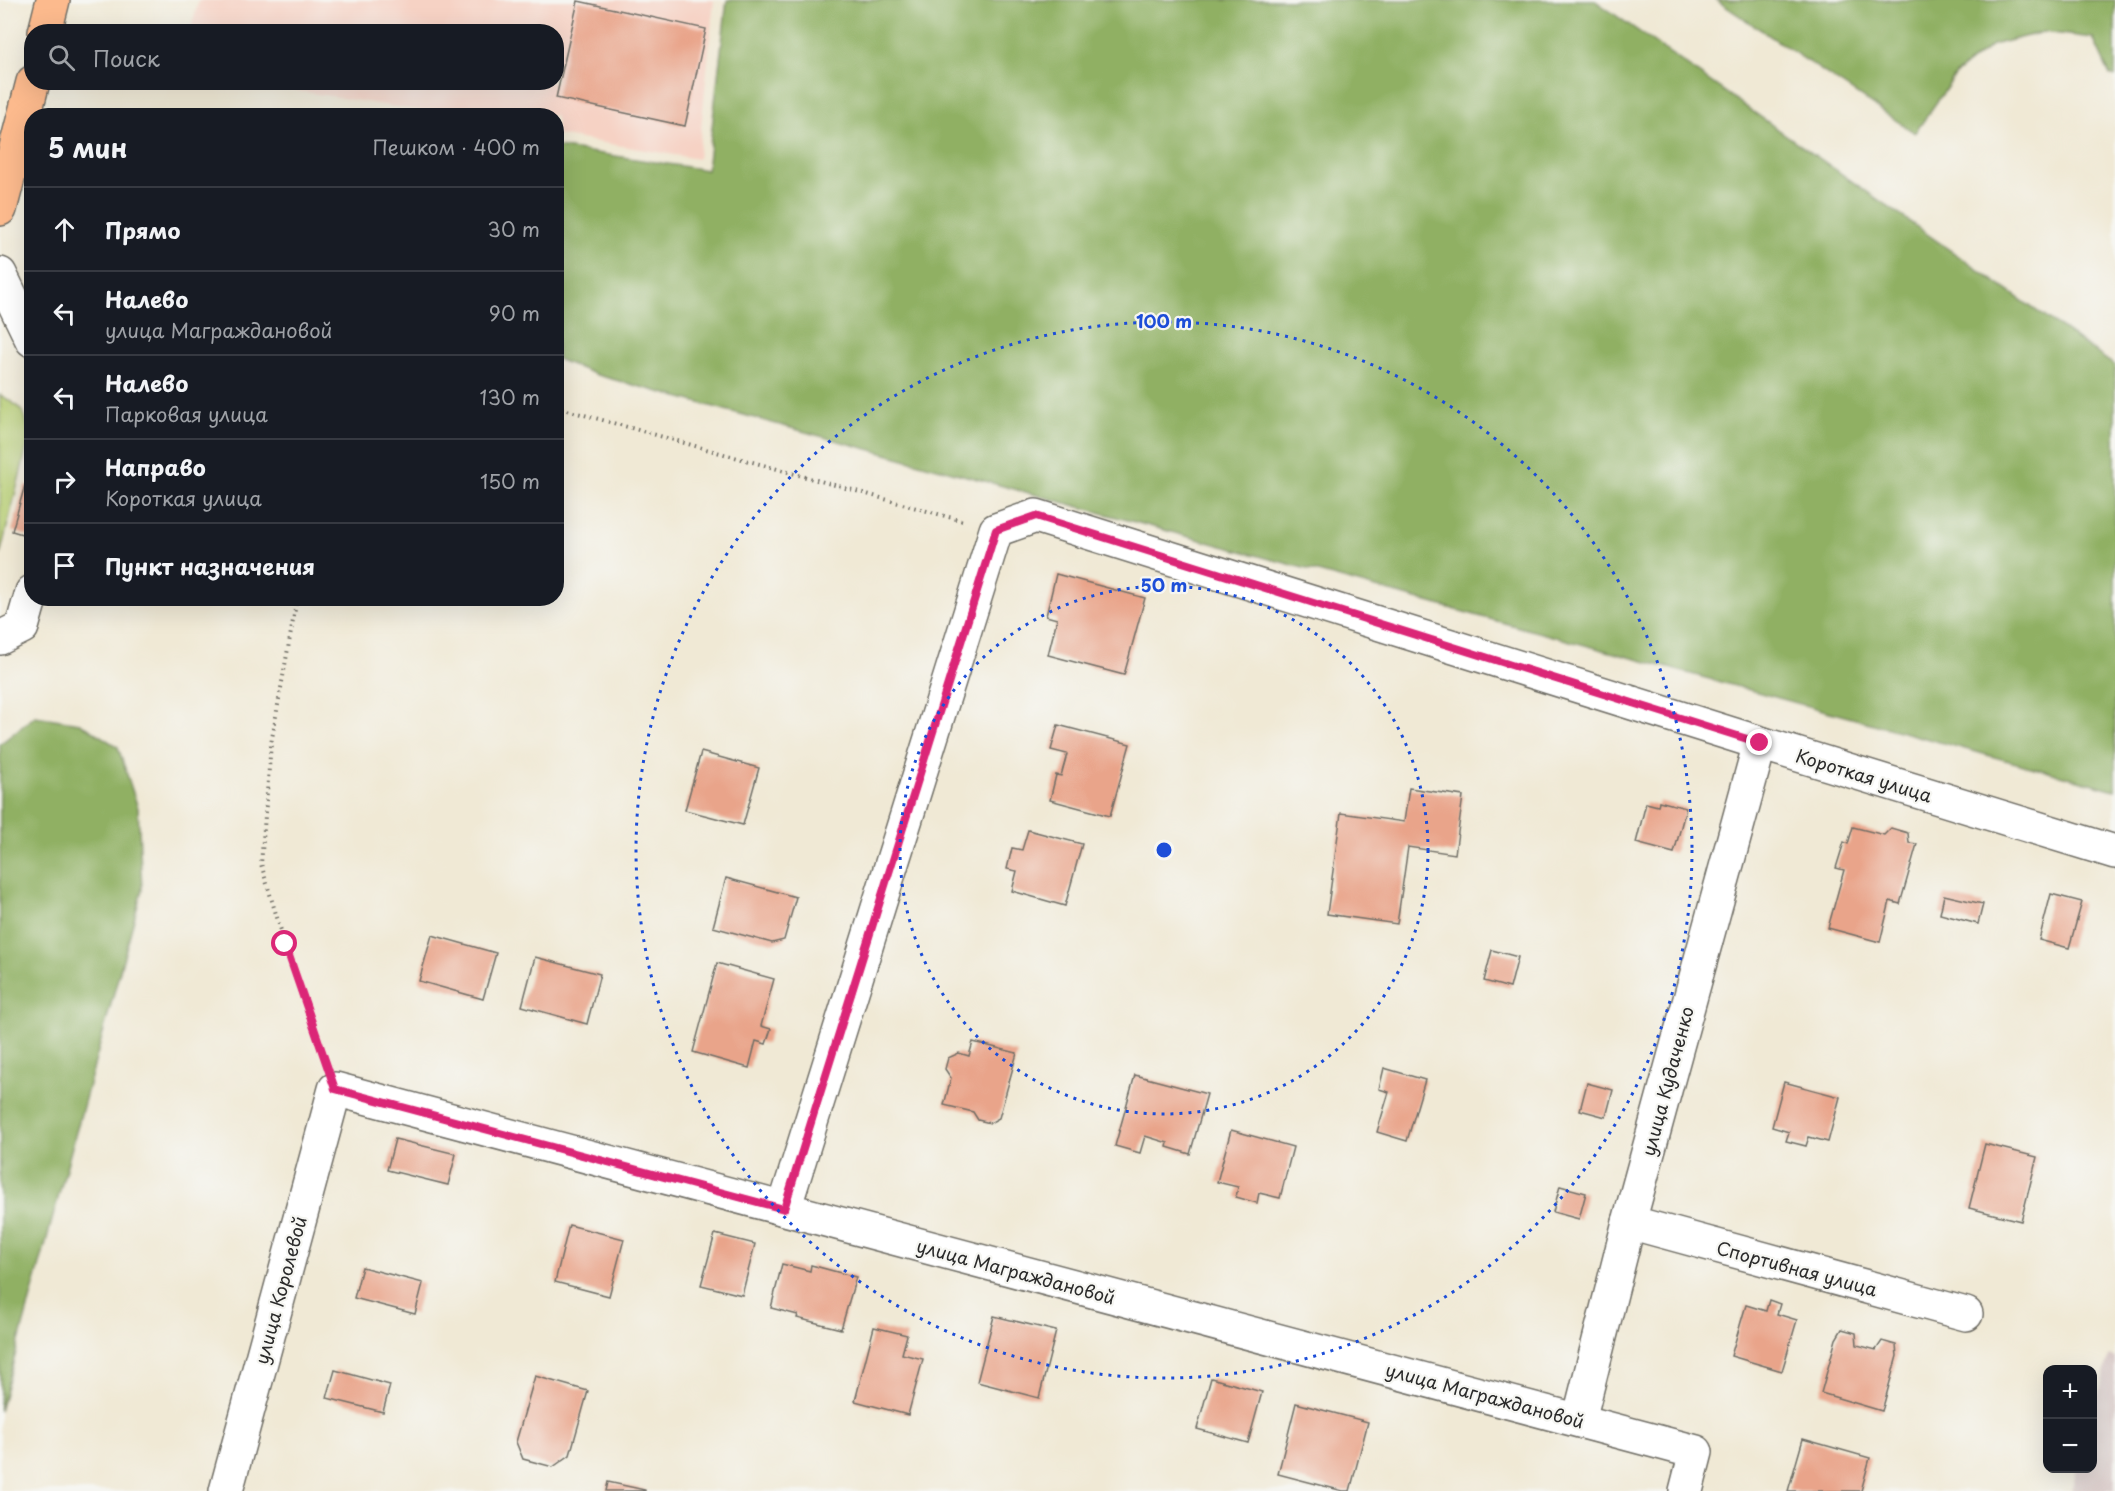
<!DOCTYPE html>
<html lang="ru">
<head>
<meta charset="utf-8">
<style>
	body { margin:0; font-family:"Playpen Sans",sans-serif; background:#242831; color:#f1f3f6 }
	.controls { position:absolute; right:18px; bottom:18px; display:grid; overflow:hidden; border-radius:12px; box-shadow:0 6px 24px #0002 }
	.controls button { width:54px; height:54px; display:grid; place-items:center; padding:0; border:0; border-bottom:2px solid #363941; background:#171b24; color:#f1f3f6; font:30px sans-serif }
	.stop { position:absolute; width:18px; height:18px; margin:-14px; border:4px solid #db2777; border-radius:50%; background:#fff }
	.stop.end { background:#db2777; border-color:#fff; box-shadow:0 2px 6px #0008 }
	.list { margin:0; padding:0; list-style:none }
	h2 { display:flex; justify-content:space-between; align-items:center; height:78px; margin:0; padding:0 24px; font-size:26px }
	h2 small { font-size:20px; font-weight:400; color:#9ea1a6 }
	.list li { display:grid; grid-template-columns:39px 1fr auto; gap:18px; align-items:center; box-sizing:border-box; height:84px; padding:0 24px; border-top:2px solid #363941 }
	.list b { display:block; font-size:22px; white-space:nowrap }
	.list p { margin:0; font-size:20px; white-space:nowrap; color:#9ea1a6 }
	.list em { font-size:20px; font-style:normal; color:#9ea1a6 }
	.icon { flex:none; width:33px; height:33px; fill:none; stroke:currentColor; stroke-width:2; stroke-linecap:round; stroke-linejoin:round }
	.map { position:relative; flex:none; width:2115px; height:1491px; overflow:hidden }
	.search { position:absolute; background:#171b24; box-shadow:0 6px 24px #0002; left:24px; top:24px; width:540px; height:66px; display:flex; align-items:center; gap:15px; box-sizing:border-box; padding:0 21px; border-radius:24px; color:#9ea1a6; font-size:22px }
	.panel { position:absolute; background:#171b24; box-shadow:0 6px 24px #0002; left:24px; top:108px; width:540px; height:498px; border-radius:24px }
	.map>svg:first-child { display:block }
	.built { fill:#f6d2c4 }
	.industrial { fill:#d1bfbe }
	.green { fill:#b5cc71; stroke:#707c4e; stroke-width:1.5 }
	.forest { fill:#90b063; stroke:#5e6e47; stroke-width:1.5 }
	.building { fill:#e9a48a }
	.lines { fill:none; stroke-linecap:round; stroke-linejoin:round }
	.minor-casing { stroke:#706e66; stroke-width:36 }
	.major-casing { stroke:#706e66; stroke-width:36 }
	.path { stroke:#706e66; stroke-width:4; stroke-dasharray:1.5 4.5; stroke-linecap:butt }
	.minor { stroke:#fff; stroke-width:33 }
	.major { stroke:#fcba8d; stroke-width:33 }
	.route { stroke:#db2777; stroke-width:8 }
	.ring { fill:none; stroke:#1d4ed8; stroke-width:3; stroke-dasharray:3 6 }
	.labels { text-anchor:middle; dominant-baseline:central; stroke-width:4.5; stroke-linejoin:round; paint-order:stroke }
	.street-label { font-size:18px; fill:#2b2b2b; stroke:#f6f6f2 }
	.centre { fill:#1d4ed8; stroke:#f6f6f2; stroke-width:3 }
	.ring-label { font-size:18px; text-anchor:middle; font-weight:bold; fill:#1d4ed8; stroke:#f6f6f2; stroke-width:4.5; stroke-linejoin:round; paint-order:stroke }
</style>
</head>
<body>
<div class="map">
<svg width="2115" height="1491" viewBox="0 0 2115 1491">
	<rect width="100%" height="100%" fill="#f6f6f2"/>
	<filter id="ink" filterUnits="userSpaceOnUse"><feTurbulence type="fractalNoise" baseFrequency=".0167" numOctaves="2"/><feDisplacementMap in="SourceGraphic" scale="12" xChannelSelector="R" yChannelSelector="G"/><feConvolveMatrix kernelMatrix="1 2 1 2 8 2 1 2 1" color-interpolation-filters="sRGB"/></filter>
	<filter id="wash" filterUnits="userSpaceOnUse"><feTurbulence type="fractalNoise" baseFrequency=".008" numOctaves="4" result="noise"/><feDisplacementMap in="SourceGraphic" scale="24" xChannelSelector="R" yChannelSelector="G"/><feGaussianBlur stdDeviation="1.35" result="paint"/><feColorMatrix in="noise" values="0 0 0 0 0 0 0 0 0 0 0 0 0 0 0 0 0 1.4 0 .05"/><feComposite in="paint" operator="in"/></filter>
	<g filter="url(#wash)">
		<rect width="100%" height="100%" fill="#f0e9d5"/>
		<polygon class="built" points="199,0 714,0 698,159 557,135 556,116 444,115 252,83 556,82 556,32 190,32"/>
		<polygon class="industrial" points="2109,1356 2115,1358 2115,1491 2071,1491 2077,1469 2092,1468 2093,1414"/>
		<path class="green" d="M0 395C24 408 29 415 28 443L0 555Z"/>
		<g class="forest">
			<polygon points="727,0 1594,0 2115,366 2115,790 597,375 557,359 557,147 707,170"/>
			<polygon points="1716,0 2115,0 2115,77 2110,75 2093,38 2043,32 1992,45 1957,73 1915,133"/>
			<polygon points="35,716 80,723 118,747 138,808 142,890 0,1411 0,744"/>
		</g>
		<g id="blocks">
			<g class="building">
				<polygon points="578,1 706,29 685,126 556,98"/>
				<polygon points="25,485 32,486 32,537 12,531"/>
				<polygon points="1056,574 1145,598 1124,675 1048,655 1057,619 1046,616"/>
				<polygon points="1058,725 1130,744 1110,816 1050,800 1056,775 1061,776 1067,754 1051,750"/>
				<polygon points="701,752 759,768 743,825 685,810"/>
				<polygon points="1409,788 1463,796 1455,854 1408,847 1397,924 1327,914 1341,813 1404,822"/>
				<polygon points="1659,801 1686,808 1674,853 1636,843 1646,803 1658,806"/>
				<polygon points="1853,827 1884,835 1891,828 1908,833 1909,843 1917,844 1900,904 1890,901 1880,942 1828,928 1844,870 1836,868 1844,842 1848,844"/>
				<polygon points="1028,830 1082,844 1065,906 1012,891 1017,871 1007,869 1012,848 1022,850"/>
				<polygon points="726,878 796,897 784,940 772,943 713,927"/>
				<polygon points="2051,894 2082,902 2069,948 2039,940"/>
				<polygon points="1944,895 1983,904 1978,924 1940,914"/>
				<polygon points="432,935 496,953 483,999 419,981"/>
				<polygon points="1492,950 1518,957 1510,988 1484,981"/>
				<polygon points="535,957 600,974 587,1024 522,1006"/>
				<polygon points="717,963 774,979 761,1026 771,1029 766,1044 756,1041 749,1068 693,1052"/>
				<polygon points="973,1042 1017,1053 999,1118 990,1123 978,1120 973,1112 944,1105 951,1078 945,1069 948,1058 959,1053 969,1056"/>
				<polygon points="1384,1068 1425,1080 1407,1141 1377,1132 1389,1092 1379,1089"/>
				<polygon points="1135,1075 1207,1094 1190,1154 1167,1147 1168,1143 1145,1136 1140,1153 1115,1146"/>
				<polygon points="1784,1082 1840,1097 1828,1142 1809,1137 1806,1146 1786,1141 1789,1132 1772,1127"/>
				<polygon points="1587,1083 1613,1090 1606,1117 1580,1110"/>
				<polygon points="1231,1130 1293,1147 1280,1198 1259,1193 1257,1203 1236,1197 1238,1187 1217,1182"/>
				<polygon points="395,1139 456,1154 448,1185 387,1170"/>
				<polygon points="1985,1144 2037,1157 2021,1221 1969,1208"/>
				<polygon points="1560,1186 1586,1193 1579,1219 1553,1212"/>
				<polygon points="569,1225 624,1239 609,1296 555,1282"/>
				<polygon points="715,1234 755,1244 742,1295 701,1285"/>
				<polygon points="782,1264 810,1271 811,1265 856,1277 841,1329 797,1318 798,1315 771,1308"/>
				<polygon points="362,1267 423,1283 415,1314 354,1298"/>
				<polygon points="1769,1300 1780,1304 1777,1314 1797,1320 1782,1371 1731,1356 1746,1305 1766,1311"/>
				<polygon points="994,1316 1056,1331 1039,1398 977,1382"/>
				<polygon points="874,1327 907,1335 902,1354 923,1359 908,1415 855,1401"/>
				<polygon points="1842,1329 1856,1333 1857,1345 1876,1350 1882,1341 1896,1345 1897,1356 1882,1411 1821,1393 1836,1339"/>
				<polygon points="335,1370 390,1385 383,1412 327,1398"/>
				<polygon points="535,1376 588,1391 570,1455 553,1467 523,1459 516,1442"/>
				<polygon points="1211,1378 1262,1392 1248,1443 1197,1429"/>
				<polygon points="1296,1403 1368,1422 1350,1491 1343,1491 1278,1474"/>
				<polygon points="1803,1439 1870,1458 1861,1491 1788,1491"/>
				<polygon points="608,1482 645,1490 645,1491 606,1491"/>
			</g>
		</g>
	</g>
	<g filter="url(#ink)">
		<use href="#blocks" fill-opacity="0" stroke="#706e66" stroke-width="1.5"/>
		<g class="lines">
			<g class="minor-casing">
				<g id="minor">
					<polyline points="0,274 32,340"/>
					<polyline points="0,638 22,627 32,592"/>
					<polyline points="784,1209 996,530 1036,516 1760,743 2115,852"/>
					<polyline points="1629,1222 1966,1314"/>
					<polyline points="1579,1420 1629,1222 1760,743"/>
					<polyline points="226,1491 335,1089 1696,1452 1686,1491"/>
				</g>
			</g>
			<g class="major-casing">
				<g id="major">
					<polyline points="45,32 53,0"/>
					<polyline points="0,209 33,82"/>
				</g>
			</g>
			<g class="path">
				<polyline points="556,407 963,521"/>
				<polyline points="297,598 271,744 261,864 285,944 325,1059"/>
			</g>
			<use href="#minor" class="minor"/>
			<use href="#major" class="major"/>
		</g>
	</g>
	<g class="lines" filter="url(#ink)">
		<polyline class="route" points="285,944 335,1089 784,1209 996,530 1036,516 1760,743"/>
	</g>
	<g class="ring">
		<circle cx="1164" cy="850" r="264"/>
		<circle cx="1164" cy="850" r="528"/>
	</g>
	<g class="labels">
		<g class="street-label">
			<text transform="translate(1864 775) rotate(17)">Короткая улица</text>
			<text transform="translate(1667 1081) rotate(-75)">улица Кудаченко</text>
			<text transform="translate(1797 1268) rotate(15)">Спортивная улица</text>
			<text transform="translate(1016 1271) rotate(15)">улица Маграждановой</text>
			<text transform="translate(280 1290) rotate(-75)">улица Королевой</text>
			<text transform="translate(1485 1395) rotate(15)">улица Маграждановой</text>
		</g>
	</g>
	<circle cx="1164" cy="850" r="9" class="centre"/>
	<g class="ring-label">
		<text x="1164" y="328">100 m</text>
		<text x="1164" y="592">50 m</text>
	</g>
</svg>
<div class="controls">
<button>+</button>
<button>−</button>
</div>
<div class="stop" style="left:285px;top:944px"></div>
<div class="stop end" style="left:1760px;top:743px"></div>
<div class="search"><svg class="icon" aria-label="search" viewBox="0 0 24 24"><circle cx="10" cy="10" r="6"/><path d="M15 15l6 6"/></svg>Поиск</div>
<section class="panel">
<h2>5 мин<small>Пешком · 400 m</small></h2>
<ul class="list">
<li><svg class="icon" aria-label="ahead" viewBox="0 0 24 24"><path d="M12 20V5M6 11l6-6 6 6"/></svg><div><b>Прямо</b></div><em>30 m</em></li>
<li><svg class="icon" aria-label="left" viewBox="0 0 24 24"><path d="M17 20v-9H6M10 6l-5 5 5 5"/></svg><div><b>Налево</b><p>улица Маграждановой</p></div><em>90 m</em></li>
<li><svg class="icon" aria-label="left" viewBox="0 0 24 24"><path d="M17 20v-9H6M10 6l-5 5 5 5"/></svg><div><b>Налево</b><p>Парковая улица</p></div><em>130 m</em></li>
<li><svg class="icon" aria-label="right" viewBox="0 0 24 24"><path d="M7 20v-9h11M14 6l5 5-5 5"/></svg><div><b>Направо</b><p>Короткая улица</p></div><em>150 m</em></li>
<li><svg class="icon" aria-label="arrive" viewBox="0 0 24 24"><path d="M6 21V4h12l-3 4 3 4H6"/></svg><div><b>Пункт назначения</b></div></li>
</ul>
</section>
</div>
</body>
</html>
